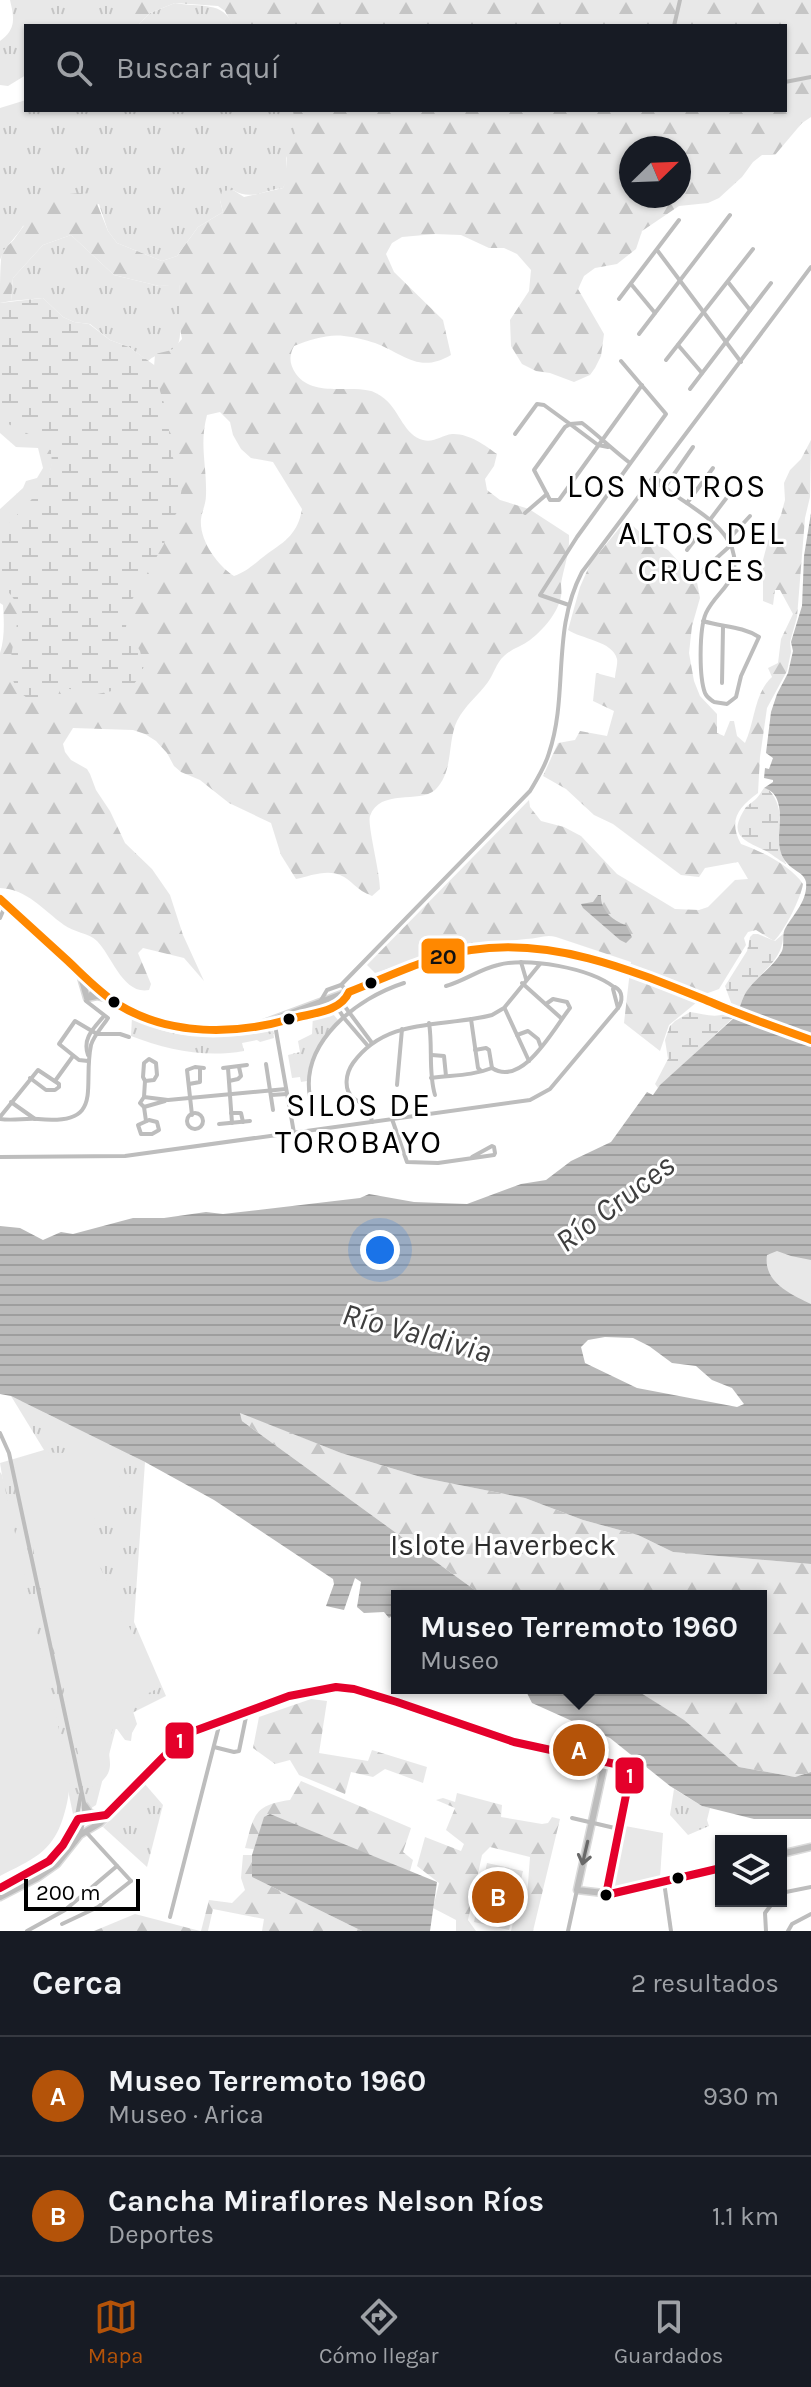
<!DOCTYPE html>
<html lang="es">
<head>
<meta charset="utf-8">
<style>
	body { margin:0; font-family:Karla,sans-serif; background:#20242c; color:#f1f3f6 }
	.controls { position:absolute; right:24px; bottom:24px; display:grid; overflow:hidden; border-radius:0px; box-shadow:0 2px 6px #0004 }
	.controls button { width:72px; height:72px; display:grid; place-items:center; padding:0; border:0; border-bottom:2px solid #363941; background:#171b24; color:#f1f3f6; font:40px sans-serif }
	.compass { position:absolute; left:619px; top:136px; width:72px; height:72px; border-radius:50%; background:#171b24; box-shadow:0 2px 6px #0004; rotate:67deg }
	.scale { position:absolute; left:24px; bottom:20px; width:116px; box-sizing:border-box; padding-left:8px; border:4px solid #000; border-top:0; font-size:22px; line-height:28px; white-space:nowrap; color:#000; -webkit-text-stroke:6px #fff; paint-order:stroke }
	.you { position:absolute; left:380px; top:1250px; width:28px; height:28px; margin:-20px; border:6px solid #fff; border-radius:50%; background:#1a73e8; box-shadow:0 0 0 12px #1a73e833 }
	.badge { display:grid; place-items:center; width:52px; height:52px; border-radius:50%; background:#b45309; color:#fff; font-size:26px; font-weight:700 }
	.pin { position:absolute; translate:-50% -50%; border:4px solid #fff; box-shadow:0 2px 8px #0006 }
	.popup { position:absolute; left:391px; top:1590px; width:376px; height:104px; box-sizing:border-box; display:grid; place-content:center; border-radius:0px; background:#171b24; filter:drop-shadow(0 2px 6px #0005); font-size:26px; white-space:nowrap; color:#9ea1a6 }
	.popup b { font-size:30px; color:#f1f3f6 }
	.popup::after { content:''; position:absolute; left:50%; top:100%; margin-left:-16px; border:16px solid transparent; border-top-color:#171b24 }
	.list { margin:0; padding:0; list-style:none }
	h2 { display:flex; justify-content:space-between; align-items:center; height:104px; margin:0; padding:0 32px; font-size:34px }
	h2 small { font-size:26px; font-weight:400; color:#9ea1a6 }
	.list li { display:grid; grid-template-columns:52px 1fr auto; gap:24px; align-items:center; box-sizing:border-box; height:120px; padding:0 32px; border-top:2px solid #363941 }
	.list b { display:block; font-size:30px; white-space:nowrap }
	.list p { margin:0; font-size:26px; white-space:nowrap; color:#9ea1a6 }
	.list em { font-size:26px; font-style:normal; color:#9ea1a6 }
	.icon { flex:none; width:44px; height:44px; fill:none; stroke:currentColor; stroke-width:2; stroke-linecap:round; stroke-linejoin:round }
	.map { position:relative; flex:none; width:811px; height:1931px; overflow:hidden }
	.search { position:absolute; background:#171b24; box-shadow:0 2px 6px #0004; left:24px; right:24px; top:24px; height:88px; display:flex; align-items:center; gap:20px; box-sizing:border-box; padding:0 28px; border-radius:0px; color:#9ea1a6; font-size:30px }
	.sheet { height:344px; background:#171b24 }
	nav { display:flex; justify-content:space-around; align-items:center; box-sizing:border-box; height:112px; border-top:2px solid #363941; background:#171b24; font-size:22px; color:#9ea1a6 }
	nav a { display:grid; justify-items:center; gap:4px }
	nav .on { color:#b45309 }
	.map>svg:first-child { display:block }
	.grass { fill:url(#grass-tufts) }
	.forest { fill:url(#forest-firs); fill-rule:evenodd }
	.wetland { fill:url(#wetland-marsh) }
	.green { fill:#e8e8e8 }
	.water { fill:url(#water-rules); fill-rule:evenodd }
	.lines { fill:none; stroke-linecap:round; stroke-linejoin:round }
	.major-casing { stroke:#dbdbdb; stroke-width:9 }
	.minor { stroke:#bdbdbd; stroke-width:4 }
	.major { stroke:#bdbdbd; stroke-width:6 }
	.bus-1-casing { stroke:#fff; stroke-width:14 }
	.bus-2-casing { stroke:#fff; stroke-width:14 }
	.bus-1 { stroke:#e4002b; stroke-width:8 }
	.bus-2 { stroke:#f80; stroke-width:8 }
	.oneway { stroke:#686868 }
	.bus-dot { fill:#000; stroke:#fff; stroke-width:3 }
	.labels { text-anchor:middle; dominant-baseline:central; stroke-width:6; stroke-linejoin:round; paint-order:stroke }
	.park-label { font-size:30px; fill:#2d2d2d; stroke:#fff }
	.neighbourhood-label { font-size:32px; letter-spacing:2px; fill:#000; stroke:#fff }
	.water-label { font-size:32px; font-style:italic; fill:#3e3e3e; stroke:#fff }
	.line-badge { stroke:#fff; stroke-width:3 }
	.badge-label { font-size:22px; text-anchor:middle; font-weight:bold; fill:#fff }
	.pale-badge-label { font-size:22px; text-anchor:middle; font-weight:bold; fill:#111 }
</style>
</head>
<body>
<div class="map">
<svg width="811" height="1931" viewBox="0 0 811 1931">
	<defs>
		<pattern id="grass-tufts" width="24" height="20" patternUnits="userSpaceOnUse" patternTransform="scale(2)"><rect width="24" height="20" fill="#e8e8e8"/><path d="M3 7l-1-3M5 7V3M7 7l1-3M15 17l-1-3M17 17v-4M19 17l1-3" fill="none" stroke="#c5c5c5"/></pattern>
		<pattern id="forest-firs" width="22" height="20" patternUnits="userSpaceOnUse" patternTransform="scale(2)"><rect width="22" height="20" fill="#e8e8e8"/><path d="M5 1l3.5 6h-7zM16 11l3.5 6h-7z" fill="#c5c5c5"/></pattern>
		<pattern id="wetland-marsh" width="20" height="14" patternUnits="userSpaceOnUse" patternTransform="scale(2)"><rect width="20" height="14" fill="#e8e8e8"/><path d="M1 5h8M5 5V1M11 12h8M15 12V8" fill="none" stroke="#c5c5c5"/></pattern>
		<pattern id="water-rules" width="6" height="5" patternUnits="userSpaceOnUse" patternTransform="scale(2)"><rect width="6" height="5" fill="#bababa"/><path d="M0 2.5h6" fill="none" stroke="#9e9e9e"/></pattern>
	</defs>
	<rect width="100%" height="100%" fill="#fff"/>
	<g class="grass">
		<path d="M10 0H139L127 26H26V75L8 86 0 85V41C17 29 14 17 10 0Z"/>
		<path d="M175 3C199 8 224 0 233 26H137L150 13Z"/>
		<path d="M26 100V110H293L298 134 286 158 288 179 283 188C264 190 251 201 233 190L220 200 223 212 198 227 177 256 162 261 117 243 108 231 99 204 23 226C16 238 4 247 0 260V108Z"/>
		<path d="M71 235 114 275 159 286 180 284C179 297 184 341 176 347 168 354 158 352 148 361L129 347 110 340 90 324 74 322 63 317 43 298 11 301 13 278 43 245Z"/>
		<path d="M324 1013 333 1014 338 1020C322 1040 309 1055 307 1081L301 1082 300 1077 292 1078 288 1055 300 1052 298 1041 312 1034 313 1015Z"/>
		<path d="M132 1017C173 1042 227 1041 273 1030L274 1038 260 1042 257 1040 242 1043 244 1051C204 1058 168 1050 131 1036Z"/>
		<polygon points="11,1396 145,1462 134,1622 166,1696 118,1720 96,1805 74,1819 43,1669 26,1623 0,1463 44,1450"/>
		<polygon points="144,1783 163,1805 147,1867 103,1827"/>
		<polygon points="674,1789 702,1806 710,1808 707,1820 709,1826 688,1835 670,1815"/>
	</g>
	<g class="forest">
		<path d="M133 0H811V117L802 123 775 155H762L753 162 742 177 719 198 708 203 679 206 642 231 636 249 617 264 595 268 584 276 578 289 604 334 601 356 595 368 590 375 574 382 550 373 536 371 522 364 511 346 510 320 529 291 531 270 517 254 504 248H489L461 235 435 234 402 237 392 243 386 254 394 272 443 320 451 355C419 374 404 354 375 343 366 340 354 337 344 336 327 334 310 340 294 346 289 356 289 364 296 374 313 397 347 385 371 391 375 392 383 397 386 400 399 411 405 436 423 440 434 443 442 435 452 434 468 433 485 445 497 454L494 466 485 479 487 490 500 500 529 509 569 535C570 553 564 566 561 584 561 588 562 592 561 596 558 613 543 630 530 640 522 646 511 649 504 656 496 663 494 674 488 682 478 696 465 705 457 721 447 742 454 772 435 790 419 804 380 788 370 816 367 824 380 872 380 889L372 896C356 890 352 880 340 875 327 869 309 876 296 879L281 855 271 823 229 803 200 780 181 772 174 766 167 753 156 741 145 734 133 730 73 728 63 744 65 752 71 760 87 769 90 774 96 790 110 811 125 843 152 869 170 895 183 935 204 981 184 958 143 948 138 953 151 984 149 990C123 995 112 956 97 941 89 933 73 932 64 925 43 910 27 889 0 888V653C5 638 4 620 3 605L0 603V582L12 590 59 684 122 628 167 448 154 367 155 354 172 350 182 339 179 323 180 285 159 286 114 275 71 235 43 245 13 278 11 301 0 303C0 290 0 262 2 252 5 247 12 243 15 238 36 208 53 189 93 194L108 231 117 243 162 261 177 256 198 227 223 212 220 200 222 191 233 190 244 197 283 188C290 175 285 161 287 146 302 135 294 126 293 110H785V26H233L225 11 218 6 175 3 150 13 137 26H123L125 13ZM631 148H679V196H631ZM220 412 230 422 233 435 241 449 251 458 273 462 302 509C298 533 286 541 267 554 255 563 248 571 234 576 217 565 199 540 201 519 202 511 206 504 206 495 207 465 199 445 207 415Z"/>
		<polygon points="0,416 45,438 55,454 45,488 0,537 0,509 23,488 26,481 37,478 43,468 38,448 16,447 0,433"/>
		<path d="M811 440 810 497 805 518 797 617 790 642 791 652 787 671 767 708 760 757 758 793C738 808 728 820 741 844 761 851 791 866 803 884 801 898 784 932 774 941L756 930 748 932 744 938 746 945 719 989 708 993 669 1025 660 1051 624 1023 631 962 556 937C545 934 538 939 526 939 473 944 426 956 375 973L367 965 529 800 530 807 541 821 564 827 581 836 617 874 675 909 699 910 708 907 735 880 748 879 738 862 705 868 699 877 681 875 613 824 594 815 566 789 543 776 558 743 575 740 580 731 607 736 614 711 593 701 596 673 615 678C615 673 618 664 617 659 613 641 581 639 568 630L580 587 590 564 626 520 649 540 668 550 697 582 700 598 692 626 689 653 694 681 700 696 717 714V733L724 736 730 721H734L737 736 745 743C755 722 754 693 772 677L768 668 778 663 781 639 793 614 780 590H775L773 605 763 601V560L768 541 781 515 785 500 784 483 790 470 801 459Z"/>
		<polygon points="240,1412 341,1453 424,1478 525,1498 583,1520 638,1535 673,1552 811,1564 811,1772 795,1777 739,1767 658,1704 633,1688 761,1688 761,1596 483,1596 242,1421"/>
		<polygon points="311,1699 327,1701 319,1753 368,1761 372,1750 427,1767 423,1783 385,1769 373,1777 351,1772 345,1794 299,1775 290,1760 275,1764 253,1748 259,1717"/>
		<path d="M301 1781 411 1828 403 1852 413 1860 410 1871 245 1848C254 1816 253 1805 290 1800Z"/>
		<polygon points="457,1793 502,1805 501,1817 542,1824 548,1823 552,1817 560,1819 533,1931 511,1931 516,1909 522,1904 526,1910 530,1857 490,1847 482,1855 468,1920 476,1931 456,1931 456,1920 433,1908 439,1883 417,1866 425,1837 461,1851 464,1844 446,1830 455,1808 436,1800 443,1798 455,1802"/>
		<polygon points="243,1855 252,1855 252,1877 362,1931 262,1931 264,1919 213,1909 208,1931 201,1931 209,1900 232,1903 245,1890 241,1878"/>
		<polygon points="135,1914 200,1931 94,1931"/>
	</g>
	<g class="wetland">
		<path d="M43 298 63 317 74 322 89 324 110 340 129 347 157 367 160 391 168 415 170 448 182 487 178 511 168 525 164 544 129 605 126 627 140 651 144 666 139 678 131 687 88 696 79 691 61 687 57 698C44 702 33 704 22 694 1 673 15 647 17 622 17 620 19 612 18 610 16 599 9 591 0 586V532C17 513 73 469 43 441L0 420V303Z"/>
		<path d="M764 788 768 789C789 810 774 839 786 864 778 860 771 853 764 850 739 839 729 833 746 807 749 804 753 802 756 799 759 796 761 792 764 788Z"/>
		<path d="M753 934H758L775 941 783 934C784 961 759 972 746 993 741 1000 740 1009 735 1016L658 1088 655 1084 668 1059 665 1040 670 1026 675 1021 690 1012C705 1014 721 1021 733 1008L725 986 747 951 750 937Z"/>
	</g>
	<g class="green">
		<polygon points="811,1171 811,1307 775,1287 765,1277 766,1231"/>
		<path d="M20 1393 129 1450 118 1491 110 1502 94 1517 95 1553 98 1563 159 1688 130 1702 137 1724 132 1733 131 1741 125 1740 117 1729H113C100 1756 124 1768 94 1787L91 1785C91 1774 82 1769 79 1758L14 1462 38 1452 63 1453C83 1428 46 1404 23 1413Z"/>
		<path d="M0 1472 2 1475 69 1774C70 1790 68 1802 63 1818 52 1853 31 1860 0 1876Z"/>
		<polygon points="625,1826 663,1833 660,1878 616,1889 611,1885"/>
		<polygon points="487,1863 523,1871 509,1930 474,1922"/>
	</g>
	<g class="water">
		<path d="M811 513V1260L791 1256 777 1251 767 1255C763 1282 790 1294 811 1304V1564L673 1552 638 1535 583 1520 525 1498 424 1478 341 1453 240 1413 242 1421 483 1596H397V1604L394 1603 391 1609 392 1616 389 1618 384 1612 364 1613 357 1607 361 1582 355 1578 344 1610 326 1606 334 1584 333 1579 214 1500 145 1462 11 1396 0 1394V1226L20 1228 43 1240 61 1232 73 1234 133 1218H164L206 1212 223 1214 360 1198 369 1194 414 1202 467 1204 521 1184 546 1180 571 1161 611 1142 647 1092 653 1095 660 1085 735 1017C740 1009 741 1001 745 994 754 978 773 968 782 951 785 943 781 934 786 927 794 914 808 900 806 882 804 868 778 871 779 837 780 821 784 793 764 788L773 782V780L764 778 765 768 769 769 773 758 766 753 771 712 777 694 788 673 793 651 791 642 802 606 804 556ZM605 1337 633 1338 649 1346 672 1363 696 1366 712 1380 732 1388 744 1404 737 1407 637 1388 585 1363 581 1347 588 1340Z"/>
		<path d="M598 895H601C600 910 613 921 626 925L632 937 626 943 620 940 583 908 581 904 593 902Z"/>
		<polygon points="519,1688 633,1688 684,1720 739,1767 795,1777 811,1772 811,1819 754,1819 702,1806 670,1786 610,1738 532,1703 526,1691"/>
		<polygon points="270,1814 437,1882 430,1931 362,1931 252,1877 252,1855 264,1817"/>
	</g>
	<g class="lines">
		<g class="major-casing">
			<g id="major">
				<polyline points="0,899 105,994 134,1013 159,1022 185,1028 217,1030 248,1029 439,958 481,949 516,947 550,949 595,958 811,1040"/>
				<polyline points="81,977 87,998 97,996 109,999"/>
				<polyline points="263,1026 275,1025"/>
				<polyline points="605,1762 577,1890 612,1894 721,1868"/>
				<polyline points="85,1806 90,1813 98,1816"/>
				<polyline points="781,1854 811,1847"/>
				<path d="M0 1888C21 1877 47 1868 61 1848 68 1839 72 1828 78 1819L106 1815"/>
				<polyline points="0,1897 37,1878 57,1864 80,1835 100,1823 186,1734 289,1696 320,1689 336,1687 354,1689 514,1742 629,1767 631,1770 606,1895"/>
			</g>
		</g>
		<g class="minor">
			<polyline points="674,26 680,0"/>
			<polyline points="785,82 811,77"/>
			<polyline points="657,250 741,362"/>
			<polyline points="728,282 750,310"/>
			<polyline points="631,284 655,313"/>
			<polyline points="619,299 679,220"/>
			<polyline points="639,334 730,215"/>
			<polyline points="678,345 702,373"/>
			<polyline points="666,360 753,249"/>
			<polyline points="690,389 771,283"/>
			<polyline points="515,434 537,404 544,405 570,424 565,427 534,470 550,500 559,500 642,385"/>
			<path d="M608 447 598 445 570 424 582 423C599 436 613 450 630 463"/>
			<path d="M655 477C660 481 664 486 668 490 689 506 722 522 732 548 743 582 717 589 706 613 699 629 699 677 705 693 707 698 710 699 714 702L727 704 736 697 741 676 759 637C742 626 722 627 703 621"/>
			<polyline points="651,482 665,487"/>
			<polyline points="665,487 693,447"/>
			<polyline points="687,503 713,468"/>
			<polyline points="525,513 547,494"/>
			<polyline points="728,540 750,516"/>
			<polyline points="687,550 731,492"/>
			<polyline points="701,572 731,545"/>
			<polyline points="569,605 540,595 577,537 666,414 621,361"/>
			<polyline points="722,683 723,627"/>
			<polyline points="0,918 6,904"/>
			<polyline points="521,962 526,979"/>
			<polyline points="522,983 561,1018"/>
			<path d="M446 986C464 981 480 969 498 965 529 957 589 968 614 987"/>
			<path d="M615 987C623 991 623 1001 618 1008L613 989Z"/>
			<polyline points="343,1004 372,1043"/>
			<polyline points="337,1007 344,1018 368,1046"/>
			<path d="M325 1008 320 1002 327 990 341 985 530 791C537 779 545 767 549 753 569 693 551 631 582 572L811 267"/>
			<polyline points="505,1009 529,1061"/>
			<polyline points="471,1019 478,1068 481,1071"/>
			<path d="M429 1023C433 1047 428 1072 435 1095"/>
			<polyline points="517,1035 528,1031 538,1039 541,1047"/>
			<polyline points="475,1050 486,1048 489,1050 492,1068"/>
			<path d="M88 1055C82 1038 94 1028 104 1016"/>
			<polyline points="432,1055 444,1056 446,1076"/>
			<polygon points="149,1059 156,1063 157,1075 154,1080 145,1081 143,1077 144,1063"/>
			<polyline points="88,1061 79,1060 59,1044 75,1021 97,1034 120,1034 129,1037"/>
			<polyline points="266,1064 273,1110"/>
			<polyline points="223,1068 247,1065"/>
			<polyline points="228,1068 232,1123"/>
			<path d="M431 1078C452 1075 472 1076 492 1068 523 1088 554 1028 570 1008L567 1002 553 999 546 1004"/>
			<polyline points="55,1081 73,1056"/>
			<polyline points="229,1081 238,1079 241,1076 239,1067"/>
			<polyline points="189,1084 200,1082 200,1068"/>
			<polyline points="397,1085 402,1029"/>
			<polyline points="271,1095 287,1094"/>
			<polyline points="144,1097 145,1081"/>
			<path d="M310 1097C300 1042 357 998 404 983"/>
			<polyline points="11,1102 35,1119"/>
			<polyline points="144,1107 165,1101"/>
			<polyline points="231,1113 241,1113 243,1122"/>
			<circle cx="195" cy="1121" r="8"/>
			<polyline points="192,1115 187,1070 195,1067 204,1068"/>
			<polyline points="0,1117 38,1070 59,1084 59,1087 55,1090 46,1090 30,1078"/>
			<path d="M0 1119C13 1121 25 1118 38 1119 106 1126 82 1087 91 1045 94 1035 103 1026 108 1018L86 1001 96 986"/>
			<polyline points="392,1119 407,1162 438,1163 494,1155 495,1153 494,1147 492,1146 472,1157"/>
			<polygon points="149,1120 157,1122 159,1130 152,1134 141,1134 138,1125"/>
			<polyline points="146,1121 144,1107 140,1103 144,1097 168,1100 286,1089"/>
			<path d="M372 1122 369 1107C364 1102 358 1103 353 1098 343 1089 346 1073 353 1063 387 1016 443 1028 492 1015L504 1008 540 964"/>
			<polyline points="219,1124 250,1121"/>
			<polyline points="294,1133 275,1025 325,1008 337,1007 346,1001 349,992 341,985"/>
			<polyline points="0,1157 125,1156 530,1100 550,1089 618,1008"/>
			<polyline points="0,1433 9,1453 84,1803 84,1818 80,1835"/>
			<polyline points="214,1747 234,1752 239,1751 247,1712"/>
			<polyline points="605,1761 607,1748"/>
			<polyline points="572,1818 619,1829"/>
			<polyline points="76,1821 81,1794"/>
			<polyline points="86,1832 131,1881"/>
			<polyline points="664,1882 671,1931"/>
			<polyline points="781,1893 811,1887"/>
			<polyline points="170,1917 220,1722"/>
			<polyline points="62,1924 98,1907 131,1881"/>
			<polyline points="27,1931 65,1910 117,1866"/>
			<polyline points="568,1931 577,1890"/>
			<polyline points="766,1931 765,1913 774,1901"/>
			<polyline points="788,1931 792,1924 811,1914"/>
		</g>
		<use href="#major" class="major"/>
		<g class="bus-1-casing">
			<polyline id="bus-1" points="0,1888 49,1861 63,1845 78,1819 106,1815 186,1734 289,1696 336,1687 354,1689 397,1702 514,1742 629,1767 631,1770 606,1895 721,1868"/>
		</g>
		<g class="bus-2-casing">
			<path id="bus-2" d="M0 899C23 920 45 940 68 961 84 976 100 993 119 1005 170 1036 235 1035 291 1019 310 1013 340 1013 349 992 388 977 429 956 471 950 556 937 636 972 713 1003 745 1017 778 1028 811 1040"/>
		</g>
		<use href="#bus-1" class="bus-1"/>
		<use href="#bus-2" class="bus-2"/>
	</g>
	<defs><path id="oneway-shaft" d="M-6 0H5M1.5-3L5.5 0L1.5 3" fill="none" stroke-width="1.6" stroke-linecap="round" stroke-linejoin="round" transform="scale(2)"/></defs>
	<use class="oneway" href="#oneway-shaft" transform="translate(585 1853) rotate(103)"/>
	<g class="bus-dot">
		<circle cx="371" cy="983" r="7"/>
		<circle cx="114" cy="1002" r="7"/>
		<circle cx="289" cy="1019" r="7"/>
		<circle cx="678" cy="1878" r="7"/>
		<circle cx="606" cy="1895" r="7"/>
	</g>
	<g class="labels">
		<g class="park-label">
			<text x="503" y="1545">Islote Haverbeck</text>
		</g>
		<g class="neighbourhood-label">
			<text x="667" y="486">LOS NOTROS</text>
			<text x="702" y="533">ALTOS DEL<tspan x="702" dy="37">CRUCES</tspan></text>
			<text x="359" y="1105">SILOS DE<tspan x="359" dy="37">TOROBAYO</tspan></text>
		</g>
		<g class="water-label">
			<text transform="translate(615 1203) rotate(-37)">Río Cruces</text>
			<text transform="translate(417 1333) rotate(15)">Río Valdivia</text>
		</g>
	</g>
	<g class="line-badge">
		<rect x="420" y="937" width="46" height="38" rx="8" fill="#f80"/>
		<rect x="164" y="1721" width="31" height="39" rx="8" fill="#e4002b"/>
		<rect x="614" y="1756" width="31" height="39" rx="8" fill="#e4002b"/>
	</g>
	<g class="badge-label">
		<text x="180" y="1748">1</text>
		<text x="630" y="1783">1</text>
	</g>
	<g class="pale-badge-label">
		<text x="443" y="964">20</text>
	</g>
</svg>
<div class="controls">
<button><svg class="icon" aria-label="layers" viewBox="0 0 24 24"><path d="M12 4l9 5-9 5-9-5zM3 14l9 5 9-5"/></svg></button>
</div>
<svg class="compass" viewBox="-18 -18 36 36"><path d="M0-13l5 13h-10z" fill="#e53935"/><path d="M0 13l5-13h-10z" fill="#9ea1a6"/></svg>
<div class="scale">200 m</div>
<div class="you"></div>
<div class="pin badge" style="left:579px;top:1750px">A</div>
<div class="popup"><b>Museo Terremoto 1960</b>Museo</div>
<div class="pin badge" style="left:498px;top:1897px">B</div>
<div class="search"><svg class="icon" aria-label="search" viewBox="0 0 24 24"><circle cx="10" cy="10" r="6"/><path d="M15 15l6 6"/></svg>Buscar aquí</div>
</div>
<section class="sheet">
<h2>Cerca<small>2 resultados</small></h2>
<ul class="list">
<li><span class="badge">A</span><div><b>Museo Terremoto 1960</b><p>Museo · Arica</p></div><em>930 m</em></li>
<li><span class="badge">B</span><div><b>Cancha Miraflores Nelson Ríos</b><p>Deportes</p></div><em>1.1 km</em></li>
</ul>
</section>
<nav>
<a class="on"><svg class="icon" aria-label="map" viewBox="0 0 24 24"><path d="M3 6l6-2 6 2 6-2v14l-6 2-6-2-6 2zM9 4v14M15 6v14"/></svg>Mapa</a>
<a><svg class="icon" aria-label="directions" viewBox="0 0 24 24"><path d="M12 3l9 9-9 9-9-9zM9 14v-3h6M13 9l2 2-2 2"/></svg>Cómo llegar</a>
<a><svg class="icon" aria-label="saved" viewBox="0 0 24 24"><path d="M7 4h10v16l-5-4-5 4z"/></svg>Guardados</a>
</nav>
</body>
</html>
